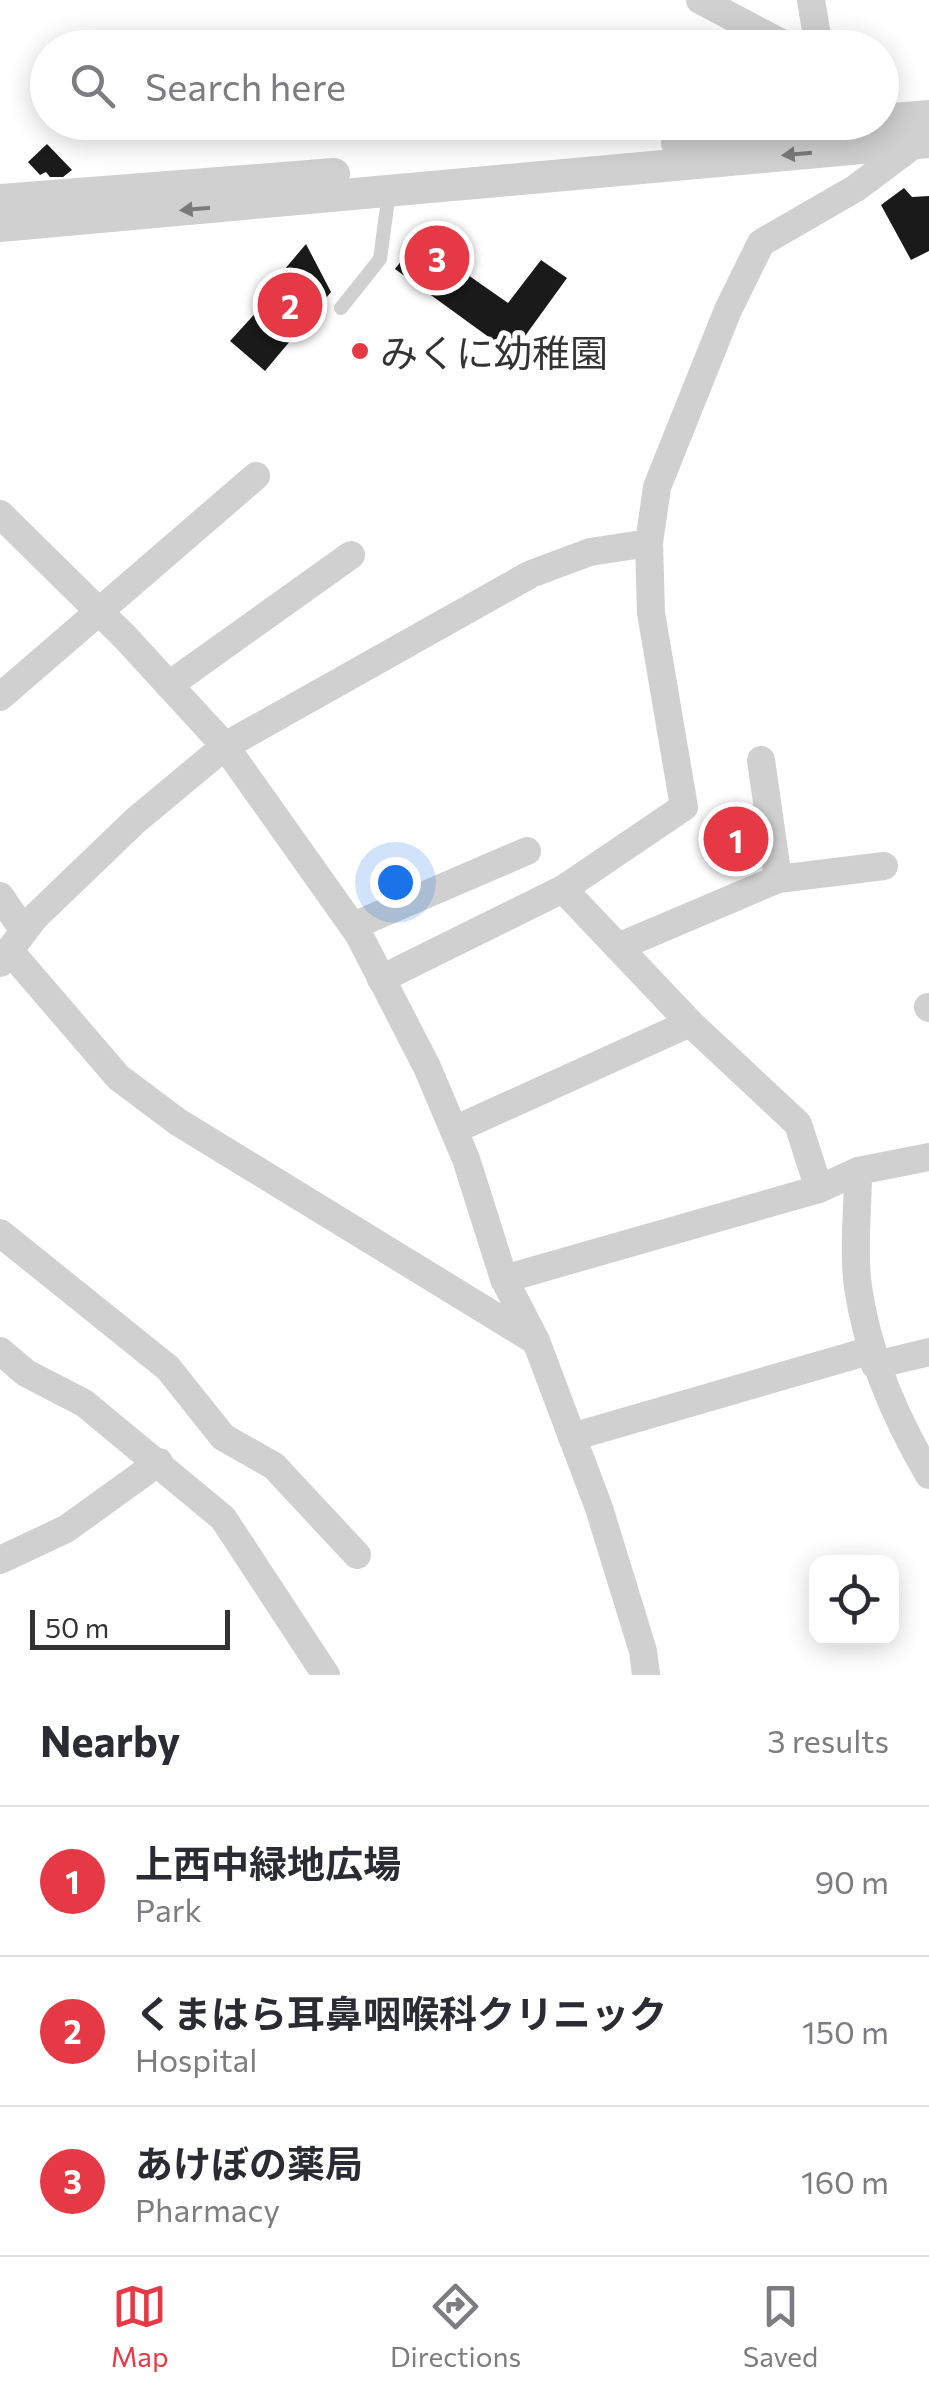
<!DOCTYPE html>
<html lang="en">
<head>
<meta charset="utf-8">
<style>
	body { margin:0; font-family:Commissioner,"Noto Sans JP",sans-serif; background:#f7f7f7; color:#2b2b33 }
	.controls { position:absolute; right:30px; bottom:30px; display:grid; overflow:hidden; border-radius:20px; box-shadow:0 5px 25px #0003 }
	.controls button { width:90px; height:90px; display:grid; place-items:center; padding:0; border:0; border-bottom:2px solid #e1e1e2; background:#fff; color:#2b2b33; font:50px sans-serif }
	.scale { position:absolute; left:30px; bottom:25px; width:200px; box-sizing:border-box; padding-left:10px; border:5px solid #333; border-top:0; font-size:28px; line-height:35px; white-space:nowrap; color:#333; -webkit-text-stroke:8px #fff; paint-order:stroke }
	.you { position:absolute; left:395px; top:882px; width:35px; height:35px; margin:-25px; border:8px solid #fff; border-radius:50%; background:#1a73e8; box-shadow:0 0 0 15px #1a73e833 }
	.badge { display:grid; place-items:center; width:65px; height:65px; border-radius:50%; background:#e63946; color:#fff; font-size:32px; font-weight:700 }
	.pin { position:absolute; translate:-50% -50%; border:5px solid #fff; box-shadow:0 2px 10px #0006 }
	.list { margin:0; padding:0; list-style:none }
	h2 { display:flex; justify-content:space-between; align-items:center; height:130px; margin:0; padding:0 40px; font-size:42px }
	h2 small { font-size:32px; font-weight:400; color:#7c7c81 }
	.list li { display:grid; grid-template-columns:65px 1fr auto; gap:30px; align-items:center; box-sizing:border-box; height:150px; padding:0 40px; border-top:2px solid #e1e1e2 }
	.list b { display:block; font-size:38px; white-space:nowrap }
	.list p { margin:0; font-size:32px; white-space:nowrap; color:#7c7c81 }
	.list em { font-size:32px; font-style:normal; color:#7c7c81 }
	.icon { flex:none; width:55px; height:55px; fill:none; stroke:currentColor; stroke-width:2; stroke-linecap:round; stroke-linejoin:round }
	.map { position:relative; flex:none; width:929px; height:1675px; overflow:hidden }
	.search { position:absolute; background:#fff; box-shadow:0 5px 25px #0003; left:30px; right:30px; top:30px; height:110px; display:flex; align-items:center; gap:25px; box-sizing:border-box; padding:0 35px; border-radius:55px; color:#7c7c81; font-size:38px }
	.sheet { height:580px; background:#fff }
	nav { display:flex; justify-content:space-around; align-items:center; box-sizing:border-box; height:140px; border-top:2px solid #e1e1e2; background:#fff; font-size:28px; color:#7c7c81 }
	nav a { display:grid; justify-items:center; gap:5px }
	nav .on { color:#e63946 }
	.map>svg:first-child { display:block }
	.green { fill:#e6ecdf }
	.building { fill:#1a1a1a }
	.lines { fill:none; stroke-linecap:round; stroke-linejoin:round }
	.service { stroke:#d0d0d0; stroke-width:14 }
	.minor { stroke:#d0d0d0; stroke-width:28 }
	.tertiary { stroke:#d0d0d0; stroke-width:32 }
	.oneway { fill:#7a7a7a }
	.poi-dot { fill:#e63946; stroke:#fff; stroke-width:4 }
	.labels { text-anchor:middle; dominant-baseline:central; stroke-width:10; stroke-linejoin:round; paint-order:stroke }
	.poi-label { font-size:38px; fill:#333; stroke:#fff; text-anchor:start }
</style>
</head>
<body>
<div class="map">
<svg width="929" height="1675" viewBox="0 0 929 1675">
	<rect width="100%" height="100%" fill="#fff"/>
	<polygon class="green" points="751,820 758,856 754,868 742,876 707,823"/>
	<g class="building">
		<polygon points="47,144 72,170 63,177 50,177 46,172 40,175 28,162"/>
		<polygon points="904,188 912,197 929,196 929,251 911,260 881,205"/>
		<polygon points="418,240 508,303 541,260 567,278 512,354 395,269"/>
		<polygon points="306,244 331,292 265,371 230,341 260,308 257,302"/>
	</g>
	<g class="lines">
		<polyline class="service" points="341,308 380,259 389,192"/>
		<g class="minor">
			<polyline points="700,0 791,48"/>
			<polyline points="811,0 819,48"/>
			<polyline points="0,514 125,637 225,746 359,935 427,1067 466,1159 504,1279 536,1341 599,1508 643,1651 646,1675"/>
			<polyline points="169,685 351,555"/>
			<polyline points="0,697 256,476"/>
			<polyline points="761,760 778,879"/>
			<polyline points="563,889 690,1023 798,1124 819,1189"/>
			<polyline points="0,896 24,931"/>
			<polyline points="353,926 527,851"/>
			<polyline points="618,947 778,879 884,866"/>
			<polyline points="9,950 118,1077 178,1122 534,1340"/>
			<polyline points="0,963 34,918 135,821 225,746 531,574 590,552 649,543 657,487 728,310 761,243 856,188 916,143"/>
			<polyline points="381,979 563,889 684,807 651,613 649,543"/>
			<polyline points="928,1007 929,1008"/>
			<polyline points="454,1130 690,1023"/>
			<path d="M858 1171C858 1209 853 1250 858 1287 868 1355 894 1416 929 1475"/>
			<polyline points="0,1233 168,1368 223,1437 274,1466 357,1555"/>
			<polyline points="504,1279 819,1189 858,1171 929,1157"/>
			<polyline points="0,1351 26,1373 84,1403 223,1518 326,1675"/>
			<polyline points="875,1365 929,1352"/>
			<polyline points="572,1437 872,1350"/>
			<polyline points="0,1560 66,1529 159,1462"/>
		</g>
		<g class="tertiary">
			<polyline points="882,120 929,116"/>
			<polyline points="677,143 855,122"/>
			<polyline points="0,200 334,174"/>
			<polyline points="0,226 929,142"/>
		</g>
	</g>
	<defs><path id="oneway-solid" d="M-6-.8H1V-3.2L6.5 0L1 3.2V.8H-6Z" transform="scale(2.5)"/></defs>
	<g class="oneway">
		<use href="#oneway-solid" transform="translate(797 154) rotate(175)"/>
		<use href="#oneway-solid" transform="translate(195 209) rotate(175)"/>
	</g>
	<circle class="poi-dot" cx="360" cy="351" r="10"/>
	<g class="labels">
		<g class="poi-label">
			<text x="380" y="351">みくに幼稚園</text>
		</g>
	</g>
</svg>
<div class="controls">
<button><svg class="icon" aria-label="locate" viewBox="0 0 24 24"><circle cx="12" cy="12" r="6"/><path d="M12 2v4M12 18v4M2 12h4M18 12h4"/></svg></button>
</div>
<div class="scale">50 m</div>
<div class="you"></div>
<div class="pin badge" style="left:736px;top:839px">1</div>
<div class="pin badge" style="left:290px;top:305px">2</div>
<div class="pin badge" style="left:437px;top:258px">3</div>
<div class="search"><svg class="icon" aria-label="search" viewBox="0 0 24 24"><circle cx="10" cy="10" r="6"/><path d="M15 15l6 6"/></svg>Search here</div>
</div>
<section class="sheet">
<h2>Nearby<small>3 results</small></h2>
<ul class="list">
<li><span class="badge">1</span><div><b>上西中緑地広場</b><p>Park</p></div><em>90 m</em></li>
<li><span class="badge">2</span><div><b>くまはら耳鼻咽喉科クリニック</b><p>Hospital</p></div><em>150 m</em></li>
<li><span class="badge">3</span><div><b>あけぼの薬局</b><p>Pharmacy</p></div><em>160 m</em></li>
</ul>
</section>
<nav>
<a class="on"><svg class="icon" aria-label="map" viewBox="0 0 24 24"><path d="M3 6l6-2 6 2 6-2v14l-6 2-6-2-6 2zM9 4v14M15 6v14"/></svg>Map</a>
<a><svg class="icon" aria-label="directions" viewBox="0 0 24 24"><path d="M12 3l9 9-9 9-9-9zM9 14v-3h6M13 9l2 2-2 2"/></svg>Directions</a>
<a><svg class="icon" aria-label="saved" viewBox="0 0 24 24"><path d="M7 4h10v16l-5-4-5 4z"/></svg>Saved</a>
</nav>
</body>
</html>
